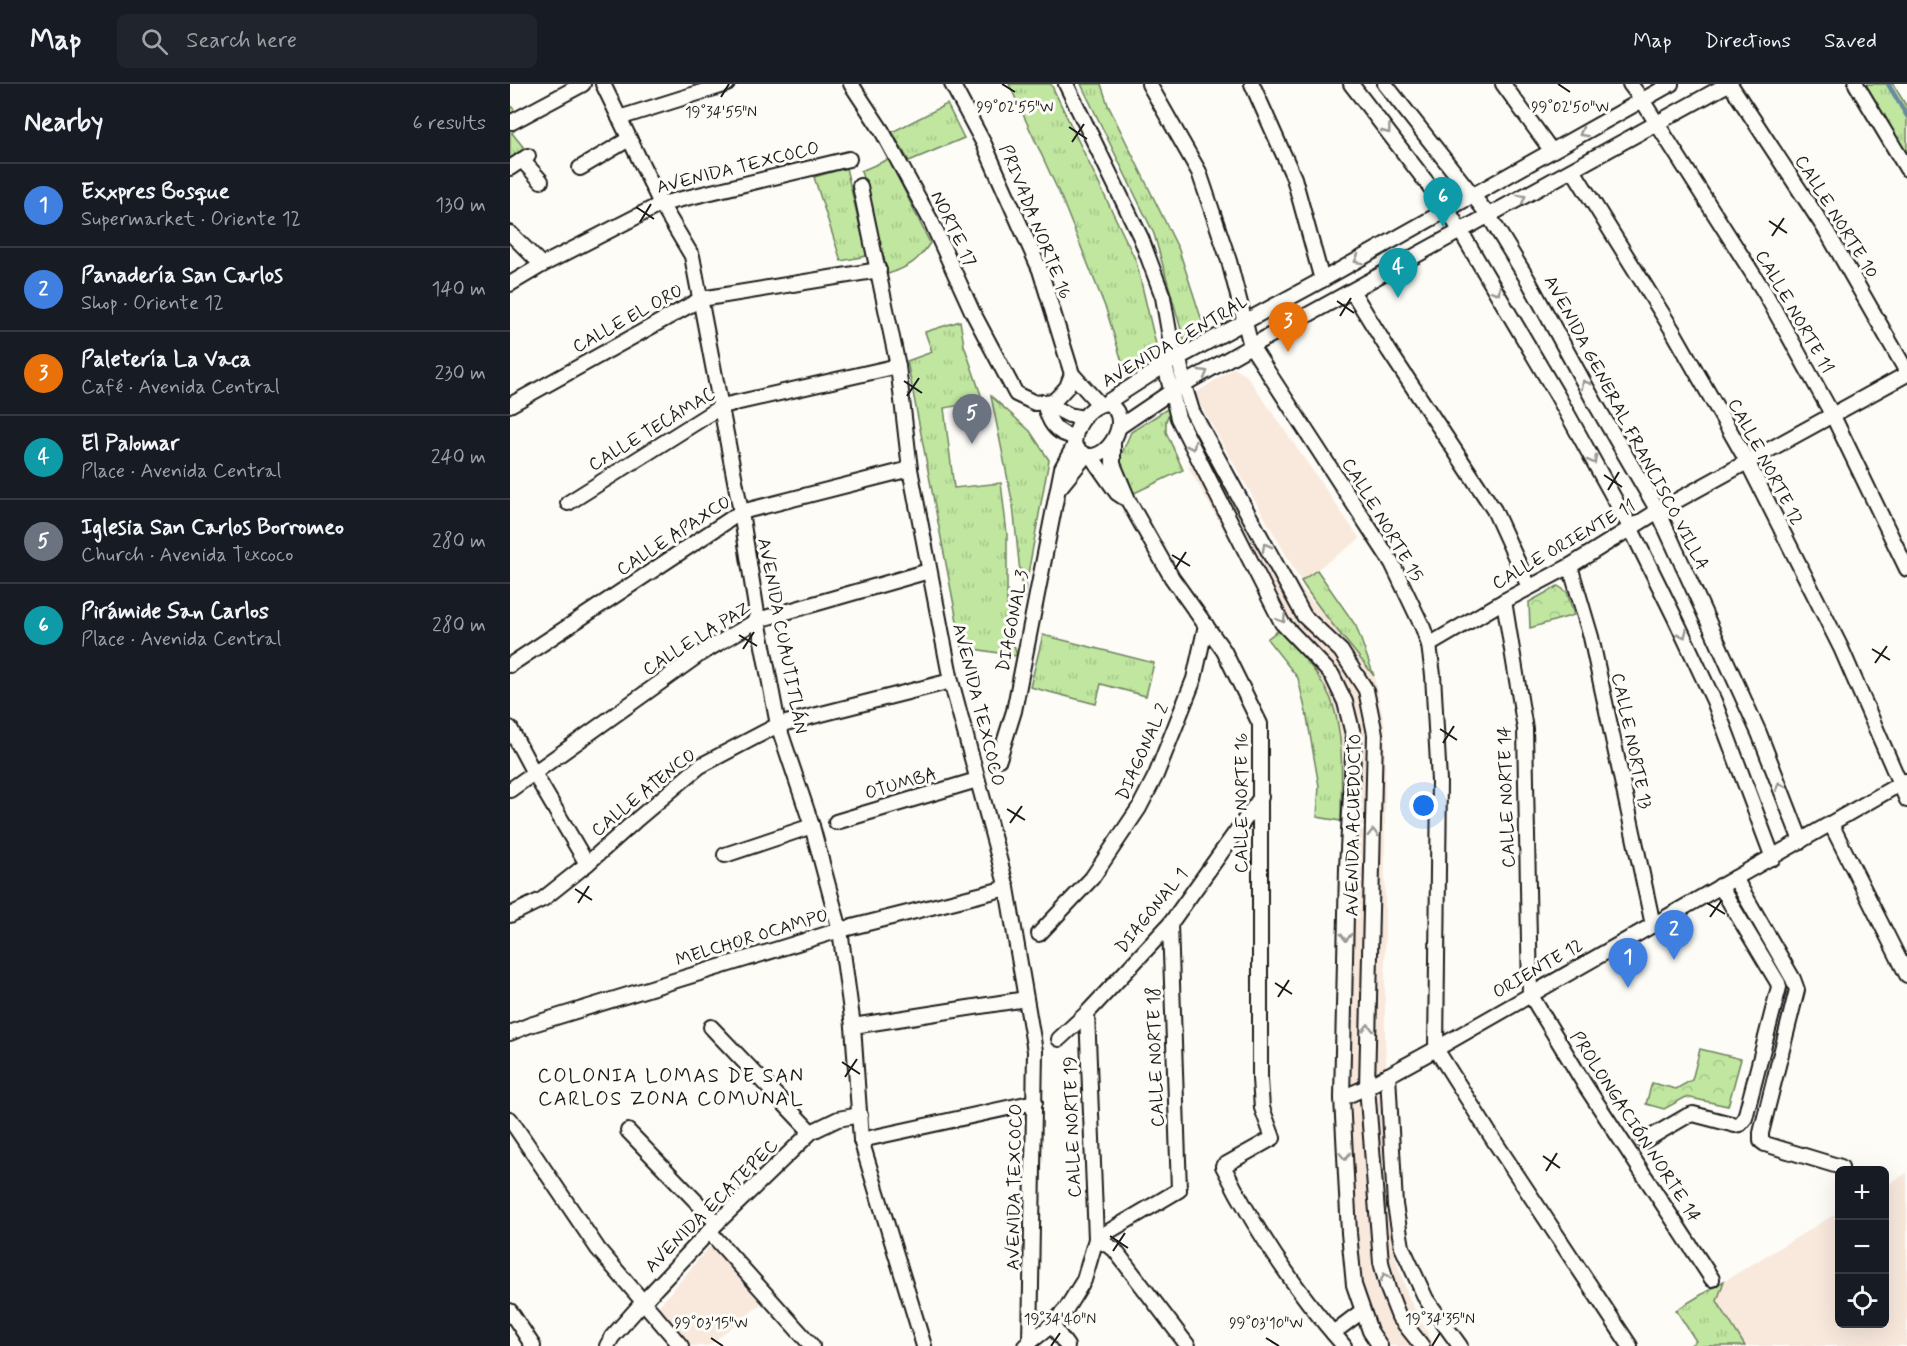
<!DOCTYPE html>
<html lang="en">
<head>
<meta charset="utf-8">
<style>
	body { margin:0; font-family:Mynerve,sans-serif; background:#20242c; color:#f1f3f6 }
	.controls { position:absolute; right:18px; bottom:18px; display:grid; overflow:hidden; border-radius:9px; box-shadow:0 6px 24px #0002 }
	.controls button { width:54px; height:54px; display:grid; place-items:center; padding:0; border:0; border-bottom:2px solid #363941; background:#171b24; color:#f1f3f6; font:30px sans-serif }
	.you { position:absolute; left:914px; top:722px; width:21px; height:21px; margin:-15px; border:4px solid #fff; border-radius:50%; background:#1a73e8; box-shadow:0 0 0 9px #1a73e833 }
	.badge { display:grid; place-items:center; width:39px; height:39px; border-radius:50%; background:#8c9099; color:#fff; font-size:20px; font-weight:700 }
	.pin { position:absolute; translate:-50% -50px; filter:drop-shadow(0 2px 3px #0008) }
	.pin::after { content:''; position:absolute; top:32px; width:21px; height:18px; background:inherit; clip-path:polygon(0 0,100% 0,50% 100%) }
	.list { margin:0; padding:0; list-style:none }
	h2 { display:flex; justify-content:space-between; align-items:center; height:78px; margin:0; padding:0 24px; font-size:26px }
	h2 small { font-size:20px; font-weight:400; color:#9ea1a6 }
	.list li { display:grid; grid-template-columns:39px 1fr auto; gap:18px; align-items:center; box-sizing:border-box; height:84px; padding:0 24px; border-top:2px solid #363941 }
	.list b { display:block; font-size:22px; white-space:nowrap }
	.list p { margin:0; font-size:20px; white-space:nowrap; color:#9ea1a6 }
	.list em { font-size:20px; font-style:normal; color:#9ea1a6 }
	.icon { flex:none; width:33px; height:33px; fill:none; stroke:currentColor; stroke-width:2; stroke-linecap:round; stroke-linejoin:round }
	.map { position:relative; flex:none; width:1397px; height:1262px; overflow:hidden }
	header { display:flex; align-items:center; gap:36px; box-sizing:border-box; height:84px; padding:0 30px; background:#171b24; border-bottom:2px solid #363941 }
	header strong { font-size:28px }
	nav { display:flex; gap:33px; margin-inline-start:auto; font-size:21px }
	.search { width:420px; height:54px; background:#20242c; display:flex; align-items:center; gap:15px; box-sizing:border-box; padding:0 21px; border-radius:9px; color:#9ea1a6; font-size:22px }
	main { display:flex }
	aside { flex:1; background:#171b24 }
	.map>svg:first-child { display:block }
	.built { fill:#f9e9dd }
	.grass { fill:url(#grass-tufts); stroke:#6e815e; stroke-width:1.5 }
	.park { fill:url(#park-crowns); stroke:#6e815e; stroke-width:1.5 }
	.lines { fill:none; stroke-linecap:round; stroke-linejoin:round }
	.stream { stroke:#688aa1; stroke-width:4.5 }
	.minor-casing { stroke:#1c1c1c; stroke-width:18 }
	.minor { stroke:#fdfcf7; stroke-width:14 }
	.oneway { stroke:#989794 }
	.ticks { fill:none; stroke:#1c1c1c; stroke-width:2 }
	.labels { text-anchor:middle; dominant-baseline:central; stroke-width:6; stroke-linejoin:round; paint-order:stroke }
	.street-label { font-size:18px; fill:#1c1c1c; stroke:#fdfcf7 }
	.neighbourhood-label { font-size:20px; letter-spacing:1.5px; fill:#1c1c1c; stroke:#fdfcf7 }
	.ticks-label { font-size:15px; text-anchor:middle; fill:#1c1c1c; stroke:#fdfcf7; stroke-width:6; stroke-linejoin:round; paint-order:stroke }
</style>
</head>
<body>
<header>
<strong>Map</strong>
<div class="search"><svg class="icon" aria-label="search" viewBox="0 0 24 24"><circle cx="10" cy="10" r="6"/><path d="M15 15l6 6"/></svg>Search here</div>
<nav><a>Map</a><a>Directions</a><a>Saved</a></nav>
</header>
<main>
<aside>
<h2>Nearby<small>6 results</small></h2>
<ul class="list">
<li><span class="badge" style="background:#3f7fe0">1</span><div><b>Exxpres Bosque</b><p>Supermarket · Oriente 12</p></div><em>130 m</em></li>
<li><span class="badge" style="background:#3f7fe0">2</span><div><b>Panadería San Carlos</b><p>Shop · Oriente 12</p></div><em>140 m</em></li>
<li><span class="badge" style="background:#e8710a">3</span><div><b>Paletería La Vaca</b><p>Café · Avenida Central</p></div><em>230 m</em></li>
<li><span class="badge" style="background:#0f9aa8">4</span><div><b>El Palomar</b><p>Place · Avenida Central</p></div><em>240 m</em></li>
<li><span class="badge" style="background:#6b7280">5</span><div><b>Iglesia San Carlos Borromeo</b><p>Church · Avenida Texcoco</p></div><em>280 m</em></li>
<li><span class="badge" style="background:#0f9aa8">6</span><div><b>Pirámide San Carlos</b><p>Place · Avenida Central</p></div><em>280 m</em></li>
</ul>
</aside>
<div class="map">
<svg width="1397" height="1262" viewBox="0 0 1397 1262">
	<defs>
		<pattern id="grass-tufts" width="24" height="20" patternUnits="userSpaceOnUse" patternTransform="scale(1.5)"><rect width="24" height="20" fill="#c0e6a0"/><path d="M3 7l-1-3M5 7V3M7 7l1-3M15 17l-1-3M17 17v-4M19 17l1-3" fill="none" stroke="#a4c589"/></pattern>
		<pattern id="park-crowns" width="20" height="18" patternUnits="userSpaceOnUse" patternTransform="scale(1.5)"><rect width="20" height="18" fill="#c0e6a0"/><path d="M2 6a3 3 0 1 1 6 0M12 15a3 3 0 1 1 6 0" fill="none" stroke="#a4c589"/></pattern>
	</defs>
	<rect width="100%" height="100%" fill="#fdfcf7"/>
	<filter id="ink" filterUnits="userSpaceOnUse"><feTurbulence type="fractalNoise" baseFrequency=".0167" numOctaves="2"/><feDisplacementMap in="SourceGraphic" scale="12" xChannelSelector="R" yChannelSelector="G"/><feConvolveMatrix kernelMatrix="1 2 1 2 8 2 1 2 1" color-interpolation-filters="sRGB"/></filter>
	<g filter="url(#ink)">
		<g class="built">
			<polygon points="724,284 737,292 850,455 791,497 684,310"/>
			<polygon points="712,366 789,502 842,563 864,592 875,643 875,955 885,1172 899,1214 925,1262 861,1262 851,1247 840,1195 826,1042 832,665 807,590 770,545 678,383"/>
			<polygon points="1397,1089 1397,1262 1235,1262 1207,1217 1214,1197 1329,1128 1330,1240 1374,1240 1375,1102"/>
			<polygon points="201,1161 251,1220 198,1262 179,1262 148,1223"/>
		</g>
		<g class="grass">
			<polygon points="499,0 541,0 626,177 649,273 616,291 596,225 551,113"/>
			<polygon points="571,0 591,0 598,21 669,166 695,246 674,256 644,150"/>
			<polygon points="1354,0 1383,0 1397,23 1397,72"/>
			<polygon points="437,20 454,54 399,77 382,48"/>
			<polygon points="0,21 14,37 2,49 15,65 0,76"/>
			<path d="M379 75 420 159C408 177 399 183 378 190L351 87Z"/>
			<polygon points="336,84 357,172 331,177 304,93"/>
			<polygon points="450,237 454,261 473,317 434,324 444,404 491,399 497,450 497,536 507,572 452,563 397,277 422,268 415,248"/>
			<polygon points="481,312 520,347 539,376 513,517 503,421"/>
			<polygon points="662,322 656,337 656,348 673,386 618,412 606,383 621,348"/>
			<path d="M807 486 846 542 864 592C840 560 812 531 791 497Z"/>
			<path d="M770 545C787 566 815 595 823 621 835 658 831 698 831 737L807 733 809 702 797 633 788 594 757 555Z"/>
			<polygon points="533,551 644,579 636,612 591,600 586,620 520,603"/>
			<polygon points="1214,1197 1207,1217 1235,1262 1179,1262 1186,1257 1166,1226"/>
		</g>
		<g class="park">
			<polygon points="1048,502 1057,508 1064,531 1020,544 1019,518"/>
			<polygon points="1190,965 1231,975 1218,1022 1176,1013 1154,1025 1136,1020 1142,999 1166,1005 1182,996"/>
		</g>
		<g class="lines">
			<polyline class="stream" points="1378,0 1397,32"/>
			<g class="minor-casing">
				<g id="minor">
					<polyline points="93,0 151,120 182,172 231,428 248,536 268,641 302,742 330,846 343,942 351,1056 414,1262"/>
					<polyline points="341,0 372,47 422,139 462,227 506,310 525,319 544,317 557,303 562,290"/>
					<polyline points="442,0 474,60 530,186 562,290 589,320"/>
					<polyline points="556,0 631,154 653,213 662,265 669,274 674,301 682,327 794,532 831,567 856,606 865,650 857,1003 871,1178 878,1205 889,1233 912,1262"/>
					<polyline points="639,0 689,88 719,177 741,262 882,479 913,544 919,561 923,591 929,697 926,965 981,1052 1120,1262"/>
					<polyline points="742,0 784,94 812,196"/>
					<polyline points="841,0 937,125 951,148 1047,311 1120,443 1165,534 1204,617 1263,774"/>
					<polyline points="875,0 979,132 1018,196 1085,319 1148,427 1249,649 1291,757"/>
					<polyline points="993,0 1041,66"/>
					<polyline points="1120,0 1132,16 1255,209 1322,330 1397,485"/>
					<polyline points="1220,0 1317,148 1397,288"/>
					<polyline points="1346,0 1397,85"/>
					<polyline points="109,34 217,0"/>
					<polyline points="2,38 73,0"/>
					<polyline points="12,76 31,97"/>
					<polyline points="0,84 18,72"/>
					<polyline points="70,84 119,55"/>
					<polyline points="1063,86 1163,247 1237,377 1331,564 1397,716"/>
					<polyline points="350,102 388,282 400,385 441,597 497,804 525,967 520,1259"/>
					<polyline points="0,149 32,181"/>
					<polyline points="0,200 32,181 151,120 339,75"/>
					<polyline points="842,207 879,267 984,426 1019,503"/>
					<polyline points="662,265 655,281 668,334 772,539 822,591 835,618 844,654 837,784 832,1014 839,1149 844,1201 860,1247 870,1262"/>
					<path d="M534 318C538 336 545 351 564 352"/>
					<polyline points="534,318 559,331 574,334"/>
					<polyline points="596,319 655,281 812,196 1161,0"/>
					<path d="M596 319C623 329 603 372 580 372 573 372 569 366 564 362 564 343 577 323 596 319Z"/>
					<polyline points="0,321 191,215 369,186"/>
					<polyline points="609,343 662,307 741,262 1218,0"/>
					<path d="M603 357V380L619 418 662 494 714 567 750 640V995L752 1024 763 1054 713 1082C746 1148 786 1207 834 1262"/>
					<polyline points="581,372 607,409 613,413"/>
					<polyline points="550,403 576,371"/>
					<polyline points="58,419 212,322 388,282"/>
					<polyline points="1060,482 1081,553 1143,841"/>
					<polyline points="994,517 1015,645 1020,910 1075,1001 1202,1195"/>
					<polyline points="919,561 994,517 1060,482 1148,427 1397,290"/>
					<polyline points="0,581 231,428 400,385"/>
					<polyline points="0,644 24,689 77,780"/>
					<polyline points="489,675 504,627 552,384 564,362"/>
					<polyline points="0,706 190,570 248,536 419,487"/>
					<polyline points="326,738 467,696"/>
					<polyline points="1321,740 1397,891"/>
					<polyline points="215,771 302,742"/>
					<polyline points="1225,794 1283,895 1287,906 1251,1049 1251,1057 1255,1060 1331,1083"/>
					<polyline points="0,831 33,815 77,780 125,737 190,682 268,641 441,597"/>
					<polyline points="529,850 582,794 629,724 646,691 684,595 696,541"/>
					<polyline points="343,942 516,915"/>
					<polyline points="201,943 301,1048"/>
					<polyline points="0,949 20,941 330,846 497,804"/>
					<polyline points="549,955 577,929 660,840 751,713"/>
					<polyline points="878,991 885,1121 892,1163 916,1215 950,1262"/>
					<polyline points="832,1014 857,1003 926,965 1395,697"/>
					<polyline points="0,1035 88,1165 171,1262"/>
					<polyline points="118,1047 207,1139"/>
					<polyline points="351,1056 525,1018"/>
					<polyline points="1134,1057 1177,1032 1183,1030 1225,1041 1230,1040 1235,1034 1269,903 1268,899 1210,802"/>
					<polyline points="199,1147 302,1262"/>
					<polyline points="586,1155 669,1106 660,840"/>
					<polyline points="586,1155 604,1165 678,1262"/>
					<polyline points="0,1227 23,1262"/>
					<polyline points="542,1241 557,1262"/>
					<polyline points="823,1249 852,1227"/>
					<polyline points="97,1262 102,1253 133,1218 207,1139 301,1048 328,1035 350,1031"/>
					<polyline points="515,1262 542,1241 556,1225 574,1196 586,1155 577,929"/>
				</g>
			</g>
			<use href="#minor" class="minor"/>
		</g>
		<defs><path id="oneway-chevron" d="M-2-3.5L2.5 0L-2 3.5" fill="none" stroke-width="1.6" stroke-linecap="round" stroke-linejoin="round" transform="scale(1.5)"/></defs>
		<g class="oneway">
			<use href="#oneway-chevron" transform="translate(877 46) rotate(53)"/>
			<use href="#oneway-chevron" transform="translate(1073 49) rotate(151)"/>
			<use href="#oneway-chevron" transform="translate(1012 114) rotate(-29)"/>
			<use href="#oneway-chevron" transform="translate(848 176) rotate(151)"/>
			<use href="#oneway-chevron" transform="translate(987 207) rotate(59)"/>
			<use href="#oneway-chevron" transform="translate(694 289) rotate(-30)"/>
			<use href="#oneway-chevron" transform="translate(1075 300) rotate(-118)"/>
			<use href="#oneway-chevron" transform="translate(682 362) rotate(63)"/>
			<use href="#oneway-chevron" transform="translate(1083 376) rotate(61)"/>
			<use href="#oneway-chevron" transform="translate(756 463) rotate(-118)"/>
			<use href="#oneway-chevron" transform="translate(772 535) rotate(58)"/>
			<use href="#oneway-chevron" transform="translate(1173 550) rotate(65)"/>
			<use href="#oneway-chevron" transform="translate(1270 702) rotate(-111)"/>
			<use href="#oneway-chevron" transform="translate(863 749) rotate(-89)"/>
			<use href="#oneway-chevron" transform="translate(836 853) rotate(91)"/>
			<use href="#oneway-chevron" transform="translate(858 944) rotate(-89)"/>
			<use href="#oneway-chevron" transform="translate(835 1072) rotate(87)"/>
			<use href="#oneway-chevron" transform="translate(875 1193) rotate(-105)"/>
		</g>
	</g>
	<path class="ticks" d="M492 0 505 8M1048 0 1060 8M211 13 219 0M559 43 577 55M562 58 574 40M126 123 144 135M1259 137 1277 149M130 138 141 120M1262 152 1274 134M827 217 844 229M830 232 841 214M394 297 412 309M397 312 409 294M1094 391 1112 403M1098 406 1109 388M662 471 680 482M665 485 676 468M229 551 247 562M233 565 244 548M1362 565 1380 576M1365 579 1377 562M930 645 947 656M933 659 944 642M497 725 515 736M500 739 512 722M65 805 82 816M68 819 79 802M1197 819 1215 830M1200 833 1212 816M765 899 782 910M768 913 779 896M332 978 350 990M335 993 347 975M1033 1072 1050 1084M1036 1087 1047 1069M600 1152 618 1164M603 1167 615 1149M201 1254 213 1262M756 1254 769 1262M541 1262 550 1249M922 1262 930 1249"/>
	<g class="labels">
		<g class="street-label">
			<text transform="translate(228 84) rotate(-14)">AVENIDA TEXCOCO</text>
			<text transform="translate(1326 133) rotate(58)">CALLE NORTE 10</text>
			<text transform="translate(525 138) rotate(68)">PRIVADA NORTE 16</text>
			<text transform="translate(443 145) rotate(64)">NORTE 17</text>
			<text transform="translate(1284 228) rotate(60)">CALLE NORTE 11</text>
			<text transform="translate(118 235) rotate(-29)">CALLE EL ORO</text>
			<text transform="translate(665 258) rotate(-30)">AVENIDA CENTRAL</text>
			<text transform="translate(1116 339) rotate(62)">AVENIDA GENERAL FRANCISCO VILLA</text>
			<text transform="translate(142 346) rotate(-31)">CALLE TECÁMAC</text>
			<text transform="translate(1255 378) rotate(62)">CALLE NORTE 12</text>
			<text transform="translate(872 436) rotate(59)">CALLE NORTE 15</text>
			<text transform="translate(164 452) rotate(-33)">CALLE APAXCO</text>
			<text transform="translate(1054 461) rotate(-30)">CALLE ORIENTE 11</text>
			<text transform="translate(503 537) rotate(-79)">DIAGONAL 3</text>
			<text transform="translate(272 552) rotate(79)">AVENIDA CUAUTITLÁN</text>
			<text transform="translate(187 555) rotate(-32)">CALLE LA PAZ</text>
			<text transform="translate(468 621) rotate(76)">AVENIDA TEXCOCO</text>
			<text transform="translate(1121 657) rotate(78)">CALLE NORTE 13</text>
			<text transform="translate(633 668) rotate(-66)">DIAGONAL 2</text>
			<text transform="translate(391 700) rotate(-16)">OTUMBA</text>
			<text transform="translate(134 709) rotate(-39)">CALLE ATENCO</text>
			<text transform="translate(997 713) rotate(-92)">CALLE NORTE 14</text>
			<text transform="translate(732 719) rotate(-90)">CALLE NORTE 16</text>
			<text transform="translate(844 741) rotate(-89)">AVENIDA ACUEDUCTO</text>
			<text transform="translate(642 827) rotate(-51)">DIAGONAL 1</text>
			<text transform="translate(242 854) rotate(-17)">MELCHOR OCAMPO</text>
			<text transform="translate(1028 885) rotate(-30)">ORIENTE 12</text>
			<text transform="translate(646 973) rotate(-92)">CALLE NORTE 18</text>
			<text transform="translate(563 1043) rotate(-92)">CALLE NORTE 19</text>
			<text transform="translate(1125 1043) rotate(57)">PROLONGACIÓN NORTE 14</text>
			<text transform="translate(505 1103) rotate(-89)">AVENIDA TEXCOCO</text>
			<text transform="translate(202 1122) rotate(-45)">AVENIDA ECATEPEC</text>
		</g>
		<g class="neighbourhood-label">
			<text x="161" y="992">COLONIA LOMAS DE SAN<tspan x="161" dy="23">CARLOS ZONA COMUNAL</tspan></text>
		</g>
	</g>
	<g class="ticks-label">
		<text x="505" y="28">99°02'55"W</text>
		<text x="1060" y="28">99°02'50"W</text>
		<text x="211" y="33">19°34'55"N</text>
		<text x="550" y="1240">19°34'40"N</text>
		<text x="930" y="1240">19°34'35"N</text>
		<text x="201" y="1244">99°03'15"W</text>
		<text x="756" y="1244">99°03'10"W</text>
	</g>
</svg>
<div class="controls">
<button>+</button>
<button>−</button>
<button><svg class="icon" aria-label="locate" viewBox="0 0 24 24"><circle cx="12" cy="12" r="6"/><path d="M12 2v4M12 18v4M2 12h4M18 12h4"/></svg></button>
</div>
<div class="you"></div>
<div class="pin badge" style="left:1118px;top:904px;background:#3f7fe0">1</div>
<div class="pin badge" style="left:1164px;top:876px;background:#3f7fe0">2</div>
<div class="pin badge" style="left:778px;top:268px;background:#e8710a">3</div>
<div class="pin badge" style="left:888px;top:214px;background:#0f9aa8">4</div>
<div class="pin badge" style="left:462px;top:360px;background:#6b7280">5</div>
<div class="pin badge" style="left:933px;top:143px;background:#0f9aa8">6</div>
</div>
</main>
</body>
</html>
